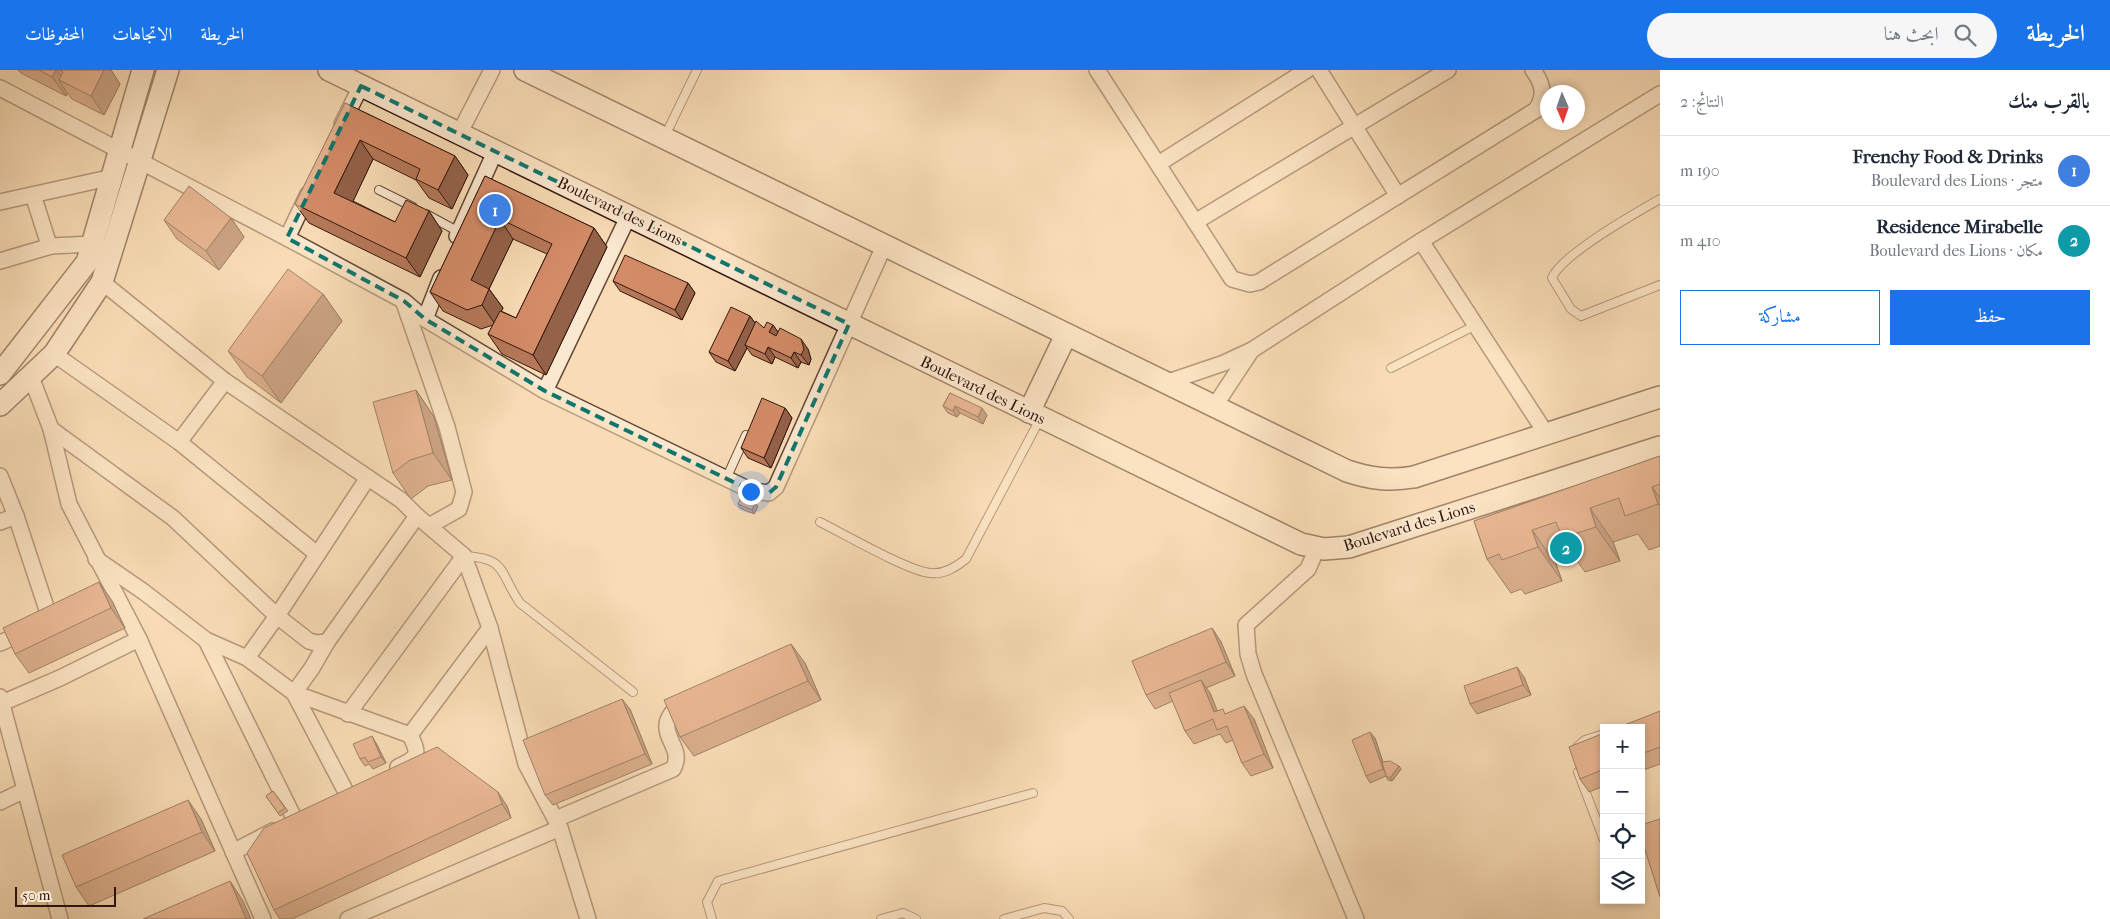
<!DOCTYPE html>
<html lang="ar">
<head>
<meta charset="utf-8">
<style>
	body { margin:0; font-family:"IM FELL French Canon",Amiri,serif; background:#f6f6f7; color:#1f2937; direction:rtl }
	.controls { position:absolute; right:15px; bottom:15px; display:grid; overflow:hidden; border-radius:0px; box-shadow:0 2px 8px #0003 }
	.controls button { width:45px; height:45px; display:grid; place-items:center; padding:0; border:0; border-bottom:1px solid #e0e1e3; background:#fff; color:#1f2937; font:25px sans-serif }
	.compass { position:absolute; left:1540px; top:15px; width:45px; height:45px; border-radius:50%; background:#fff; box-shadow:0 2px 8px #0003; rotate:178deg }
	.scale { position:absolute; left:15px; bottom:12px; width:101px; box-sizing:border-box; padding-left:5px; border:2px solid #33170c; border-top:0; font-size:14px; line-height:18px; white-space:nowrap; color:#33170c; -webkit-text-stroke:4px #fbe8d0; paint-order:stroke }
	.you { position:absolute; left:750px; top:421px; width:18px; height:18px; margin:-12px; border:4px solid #fff; border-radius:50%; background:#1a73e8; box-shadow:0 0 0 8px #1a73e833 }
	.badge { display:grid; place-items:center; width:32px; height:32px; border-radius:50%; background:#1a73e8; color:#fff; font-size:16px; font-weight:700 }
	.pin { position:absolute; translate:-50% -50%; border:2px solid #fff; box-shadow:0 1px 5px #0006 }
	.list { margin:0; padding:0; list-style:none }
	h2 { display:flex; justify-content:space-between; align-items:center; height:65px; margin:0; padding:0 20px; font-size:21px }
	h2 small { font-size:16px; font-weight:400; color:#747a83 }
	.list li { display:grid; grid-template-columns:32px 1fr auto; gap:15px; align-items:center; box-sizing:border-box; height:70px; padding:0 20px; border-top:1px solid #e0e1e3 }
	.list b { display:block; font-size:19px; white-space:nowrap }
	.list p { margin:0; font-size:16px; white-space:nowrap; color:#747a83 }
	.list em { font-size:16px; font-style:normal; color:#747a83 }
	.actions { display:flex; gap:10px; padding:15px 20px }
	.actions a { flex:1; padding:11px 0; border:1px solid #1a73e8; border-radius:0px; text-align:center; font-size:18px; color:#1a73e8 }
	.actions .main { background:#1a73e8; color:#fff }
	.icon { flex:none; width:28px; height:28px; fill:none; stroke:currentColor; stroke-width:2; stroke-linecap:round; stroke-linejoin:round }
	.map { position:relative; flex:none; width:1660px; height:849px; overflow:hidden; direction:ltr }
	header { display:flex; align-items:center; gap:30px; box-sizing:border-box; height:70px; padding:0 25px; background:#1a73e8; color:#fff }
	header strong { font-size:24px }
	nav { display:flex; gap:28px; margin-inline-start:auto; font-size:18px }
	.search { width:350px; height:45px; background:#f6f6f7; display:flex; align-items:center; gap:12px; box-sizing:border-box; padding:0 18px; border-radius:28px; color:#747a83; font-size:19px }
	main { display:flex }
	aside { flex:1; background:#fff }
	.map>svg:first-child { display:block }
	.lines { fill:none; stroke-linecap:round; stroke-linejoin:round }
	.service-casing { stroke:#644836; stroke-width:10 }
	.minor-casing { stroke:#644836; stroke-width:18 }
	.secondary-casing { stroke:#33170c; stroke-width:24 }
	.service { stroke:#fbe8d0; stroke-width:8 }
	.minor { stroke:#fbe8d0; stroke-width:15 }
	.secondary { stroke:#fbe8d0; stroke-width:21 }
	.wall { fill:#b67859; stroke:#33170c; fill-rule:evenodd }
	.shaded-wall { fill:#946149; stroke:#33170c }
	.building { fill:#d48b68; stroke:#33170c }
	.marked { fill:none; stroke:#0f766e; stroke-width:4; stroke-dasharray:10 6; stroke-linejoin:round }
	.labels { text-anchor:middle; dominant-baseline:central; stroke-width:5; stroke-linejoin:round; paint-order:stroke }
	.street-label { font-size:16px; fill:#33170c; stroke:#fbe8d0 }
</style>
</head>
<body>
<header>
<strong>الخريطة</strong>
<div class="search"><svg class="icon" aria-label="search" viewBox="0 0 24 24"><circle cx="10" cy="10" r="6"/><path d="M15 15l6 6"/></svg>ابحث هنا</div>
<nav><a>الخريطة</a><a>الاتجاهات</a><a>المحفوظات</a></nav>
</header>
<main>
<aside>
<h2>بالقرب منك<small>النتائج: 2</small></h2>
<ul class="list">
<li><span class="badge" style="background:#3f7fe0">1</span><div><b>Frenchy Food &amp; Drinks</b><p>متجر · Boulevard des Lions</p></div><em>190 m</em></li>
<li><span class="badge" style="background:#0f9aa8">2</span><div><b>Residence Mirabelle</b><p>مكان · Boulevard des Lions</p></div><em>410 m</em></li>
</ul>
<div class="actions"><a class="main">حفظ</a><a>مشاركة</a></div>
</aside>
<div class="map">
<svg width="1660" height="849" viewBox="0 0 1660 849">
	<rect width="100%" height="100%" fill="#f9dcb6"/>
	<filter id="stains"><feTurbulence type="fractalNoise" baseFrequency=".004" numOctaves="4"/><feColorMatrix values="0 0 0 0 .2 0 0 0 0 .09 0 0 0 0 .02 0 0 0 .5 -.17"/></filter>
	<radialGradient id="worn" r=".72"><stop offset=".6" stop-color="#630" stop-opacity="0"/><stop offset="1" stop-color="#630" stop-opacity=".3"/></radialGradient>
	<g class="lines">
		<g class="service-casing">
			<g id="service">
				<polyline points="664,68 697,0"/>
				<polyline points="379,120 413,137"/>
				<path d="M1660 129C1637 142 1561 185 1552 208L1571 239 1581 246 1660 215"/>
				<polyline points="426,144 459,162"/>
				<polyline points="1391,298 1476,255"/>
				<polyline points="726,409 746,365"/>
				<path d="M820 452C844 464 908 501 930 503 944 505 956 497 966 489L1040 349"/>
				<path d="M464 486C508 488 499 503 520 533L633 622"/>
				<polyline points="1577,677 1585,670 1604,664"/>
				<polyline points="1578,702 1604,770"/>
				<polyline points="712,849 707,832 718,811 1033,723"/>
				<polyline points="881,849 903,843 916,849"/>
				<polyline points="1004,849 1044,838 1062,841 1069,849"/>
			</g>
		</g>
		<g class="minor-casing">
			<g id="minor">
				<path d="M1097 0 1232 209 1250 214 1259 212 1536 40C1546 25 1543 14 1533 0"/>
				<polyline points="1319,0 1398,126"/>
				<polyline points="0,18 287,168 404,231 425,249 545,321 752,421 769,423 776,417 884,176"/>
				<polyline points="342,54 361,16"/>
				<polyline points="459,64 492,0"/>
				<polyline points="1158,94 1307,0"/>
				<polyline points="33,125 49,175 51,176 92,174"/>
				<polyline points="0,132 113,107"/>
				<polyline points="1195,152 1448,0"/>
				<polyline points="457,166 495,82"/>
				<polyline points="287,168 308,124"/>
				<polyline points="1421,171 1547,365"/>
				<polyline points="0,191 51,176"/>
				<polyline points="102,212 225,311 401,430 417,446 464,486 490,558 526,694 560,758 588,849"/>
				<polyline points="404,233 447,357 464,422 459,439 429,456"/>
				<polyline points="425,249 441,208"/>
				<polyline points="54,284 179,372 317,484"/>
				<polyline points="31,307 51,359 69,434 139,569 263,849"/>
				<polyline points="1165,313 1224,293 1252,280 1421,171 1660,24"/>
				<polyline points="545,321 629,145"/>
				<polyline points="1214,337 1251,281"/>
				<polyline points="51,359 173,448 277,546 309,571 316,573 327,572 417,446"/>
				<polyline points="179,372 225,311"/>
				<polyline points="0,406 16,446 51,552"/>
				<polyline points="0,452 16,446"/>
				<polyline points="1317,478 1308,499 1246,555 1248,584 1254,604 1356,849"/>
				<path d="M96 489 144 522 206 570 247 588 294 623 410 665C420 685 418 688 398 697"/>
				<polyline points="206,570 295,750"/>
				<polyline points="327,572 312,598 294,623 346,722"/>
				<polyline points="0,573 26,562"/>
				<polyline points="247,588 277,546 367,409"/>
				<polyline points="0,627 60,849"/>
				<polyline points="2,633 60,608 139,569"/>
				<polyline points="348,644 464,486"/>
				<polyline points="410,665 490,558"/>
				<polyline points="0,732 25,720"/>
				<path d="M556 749 673 699C688 673 643 661 686 630"/>
				<polyline points="233,782 273,761"/>
				<polyline points="348,849 560,758"/>
			</g>
		</g>
		<g class="secondary-casing">
			<g id="secondary">
				<polyline points="329,0 1301,474 1324,479 1349,477 1660,377"/>
				<path d="M525 0 1347 401C1371 409 1390 411 1414 407L1660 327"/>
				<polyline points="0,304 87,192 143,0"/>
				<polyline points="0,335 54,284 102,212 168,0"/>
				<polyline points="1029,342 1066,265"/>
			</g>
		</g>
		<use href="#service" class="service"/>
		<use href="#minor" class="minor"/>
		<use href="#secondary" class="secondary"/>
	</g>
	<g class="wall">
		<polygon points="18,0 111,0 120,14 104,45 72,29 67,23 66,26 21,3"/>
		<polygon points="345,33 455,86 468,105 452,139 429,128 416,110 373,89 353,131 395,152 429,141 442,161 420,207 309,153 295,134"/>
		<path d="M485 106 594 158 607 177 546 305 502 284 488 264 493 255 481 259 443 241 430 222ZM513 169 547 184 516 248 501 241 503 238 489 219Z"/>
		<polygon points="231,148 244,167 219,200 177,169 164,150"/>
		<polygon points="613,211 688,213 695,223 682,250 620,221"/>
		<polygon points="323,224 342,251 281,333 247,307 228,281"/>
		<polygon points="750,246 755,253 764,258 773,255 778,262 808,279 811,289 809,295 801,292 798,298 775,287 772,294 752,285 747,278 735,301 716,292 709,282"/>
		<polygon points="416,320 434,347 452,410 428,416 411,429 393,403"/>
		<polygon points="950,323 987,345 983,354 960,343 957,347 948,343 943,336"/>
		<polygon points="785,338 792,348 771,398 748,388 741,378"/>
		<polygon points="1660,386 1660,476 1649,480 1638,464 1613,472 1620,491 1585,502 1575,488 1556,494 1562,511 1525,524 1521,519 1511,523 1487,489 1474,451"/>
		<polygon points="755,433 758,436 754,444 740,438 738,434"/>
		<polygon points="99,512 112,531 125,558 29,603 15,584"/>
		<polygon points="1212,558 1221,572 1235,606 1206,618 1210,623 1217,641 1226,644 1254,649 1273,698 1251,706 1242,693 1233,670 1226,673 1220,664 1194,674 1185,661 1173,631 1155,639 1146,625"/>
		<polygon points="805,593 821,630 694,686 680,667"/>
		<polygon points="1524,607 1531,625 1477,644 1470,634"/>
		<polygon points="630,639 652,694 553,735 545,725"/>
		<polygon points="1660,641 1660,694 1641,701 1641,658"/>
		<polygon points="1604,663 1604,716 1589,722 1580,709"/>
		<polygon points="1375,668 1383,692 1401,699 1392,711 1388,710 1386,706 1370,713 1366,706"/>
		<polygon points="376,673 386,693 373,699 369,694 365,696 360,689"/>
		<polygon points="437,677 507,736 511,748 292,849 280,849 274,840"/>
		<polygon points="273,721 288,741 280,746 266,726"/>
		<polygon points="201,749 215,781 89,836 76,817"/>
	</g>
	<g class="shaded-wall">
		<polygon points="56,0 57,0 67,14 59,10 67,23 66,26 52,7"/>
		<polygon points="104,0 111,0 120,14 104,45 91,26"/>
		<polygon points="360,70 373,89 348,142 334,123"/>
		<polygon points="455,86 468,105 452,139 438,120"/>
		<polygon points="429,141 442,161 420,207 406,188"/>
		<polygon points="231,148 244,167 219,200 206,181"/>
		<polygon points="500,149 513,169 489,219 503,238 495,254 482,235 471,210"/>
		<polygon points="594,158 607,177 546,305 533,285"/>
		<polygon points="688,213 695,223 682,250 675,240"/>
		<polygon points="323,224 342,251 281,333 262,306"/>
		<polygon points="750,246 757,256 745,275 747,278 735,301 728,291"/>
		<polygon points="773,255 780,265 776,272 769,262"/>
		<polygon points="801,269 808,279 811,289 809,295 801,285"/>
		<polygon points="768,277 775,287 772,294 765,284"/>
		<polygon points="794,282 801,292 798,298 791,288"/>
		<polygon points="416,320 434,347 452,410 433,383"/>
		<polygon points="955,336 960,343 957,347 953,341"/>
		<polygon points="785,338 792,348 771,398 764,388"/>
		<polygon points="982,338 987,345 983,354 978,347"/>
		<polygon points="1652,417 1660,428 1660,436 1658,434"/>
		<polygon points="755,433 758,436 754,444 752,440"/>
		<polygon points="1590,438 1613,472 1620,491 1596,457"/>
		<polygon points="1532,460 1556,494 1562,511 1538,477"/>
		<polygon points="99,512 112,531 125,558 111,538"/>
		<polygon points="1212,558 1221,572 1235,606 1226,592"/>
		<polygon points="791,574 805,593 821,630 808,611"/>
		<polygon points="1517,597 1524,607 1531,625 1523,615"/>
		<polygon points="1201,610 1210,623 1223,655 1214,642"/>
		<polygon points="622,629 630,639 652,694 645,684"/>
		<polygon points="1244,636 1254,649 1273,698 1264,684"/>
		<polygon points="1370,662 1375,668 1387,706 1383,699"/>
		<polygon points="372,666 376,673 386,693 381,687"/>
		<polygon points="1399,696 1401,699 1392,711 1390,708"/>
		<polygon points="498,722 507,736 511,748 502,734"/>
		<polygon points="188,730 201,749 215,781 202,762"/>
		<polygon points="230,811 243,831 251,849 246,849"/>
	</g>
	<g class="building">
		<polygon points="39,0 56,0 52,7"/>
		<polygon points="59,0 104,0 91,26 59,10 63,2"/>
		<polygon points="345,33 455,86 438,120 416,109 420,99 360,70 334,123 395,152 406,130 429,141 406,188 295,134"/>
		<polygon points="485,106 594,158 533,285 488,264 500,241 516,248 552,174 500,149 471,210 489,219 482,235 467,240 430,222"/>
		<polygon points="189,116 231,148 206,181 164,150"/>
		<polygon points="625,185 688,213 675,240 613,211"/>
		<polygon points="288,199 323,224 262,306 228,281"/>
		<polygon points="731,237 750,246 728,291 709,282"/>
		<polygon points="756,251 764,258 767,252 773,255 769,262 776,266 780,258 801,269 804,279 801,285 794,282 791,288 768,277 765,284 745,275"/>
		<polygon points="416,320 433,383 410,390 393,403 373,332"/>
		<polygon points="950,323 982,338 978,347 955,336 953,341 943,336"/>
		<polygon points="762,328 785,338 764,388 741,378"/>
		<polygon points="1660,386 1660,414 1652,417 1658,434 1625,446 1619,428 1590,438 1596,457 1562,468 1556,452 1532,460 1538,477 1502,490 1499,484 1487,489 1474,451"/>
		<polygon points="741,427 755,433 752,440 738,434"/>
		<polygon points="99,512 111,538 15,584 3,558"/>
		<polygon points="1212,558 1226,592 1146,625 1132,591"/>
		<polygon points="791,574 808,611 680,667 664,630"/>
		<polygon points="1517,597 1523,615 1470,634 1464,616"/>
		<polygon points="1201,610 1214,642 1223,639 1225,644 1244,636 1264,684 1242,693 1227,656 1217,660 1213,649 1185,661 1169,623"/>
		<polygon points="622,629 645,684 545,725 523,670"/>
		<polygon points="1660,641 1660,677 1641,684 1641,658 1617,658"/>
		<polygon points="1370,662 1383,699 1366,706 1352,670"/>
		<polygon points="1604,663 1604,699 1580,709 1569,677"/>
		<polygon points="372,666 381,687 368,692 365,687 360,689 353,674"/>
		<polygon points="437,677 498,722 502,734 274,840 247,783 264,758"/>
		<polygon points="1390,691 1399,696 1390,708 1386,706 1382,692"/>
		<polygon points="273,721 285,738 278,743 266,726"/>
		<polygon points="188,730 202,762 76,817 62,785"/>
		<polygon points="1660,749 1660,827 1641,767 1641,755"/>
		<polygon points="230,811 246,849 143,849"/>
	</g>
	<path d="M0 0H1660V849H0ZM361 16 849 254 776 417 769 423 752 421 545 321 425 249 404 231 287 168Z" fill="#f9dcb6" fill-opacity=".55" fill-rule="evenodd"/>
	<path class="marked" d="M361 16 849 254 776 417 769 423 752 421 545 321 425 249 404 231 287 168Z"/>
	<g class="labels">
		<g class="street-label">
			<text transform="translate(620 141) rotate(26)">Boulevard des Lions</text>
			<text transform="translate(983 320) rotate(26)">Boulevard des Lions</text>
			<text transform="translate(1409 456) rotate(-17)">Boulevard des Lions</text>
		</g>
	</g>
	<rect width="100%" height="100%" filter="url(#stains)"/>
	<rect width="100%" height="100%" fill="url(#worn)"/>
</svg>
<div class="controls">
<button>+</button>
<button>−</button>
<button><svg class="icon" aria-label="locate" viewBox="0 0 24 24"><circle cx="12" cy="12" r="6"/><path d="M12 2v4M12 18v4M2 12h4M18 12h4"/></svg></button>
<button><svg class="icon" aria-label="layers" viewBox="0 0 24 24"><path d="M12 4l9 5-9 5-9-5zM3 14l9 5 9-5"/></svg></button>
</div>
<svg class="compass" viewBox="-18 -18 36 36"><path d="M0-13l5 13h-10z" fill="#e53935"/><path d="M0 13l5-13h-10z" fill="#747a83"/></svg>
<div class="scale">50 m</div>
<div class="you"></div>
<div class="pin badge" style="left:495px;top:140px;background:#3f7fe0">1</div>
<div class="pin badge" style="left:1566px;top:478px;background:#0f9aa8">2</div>
</div>
</main>
</body>
</html>
